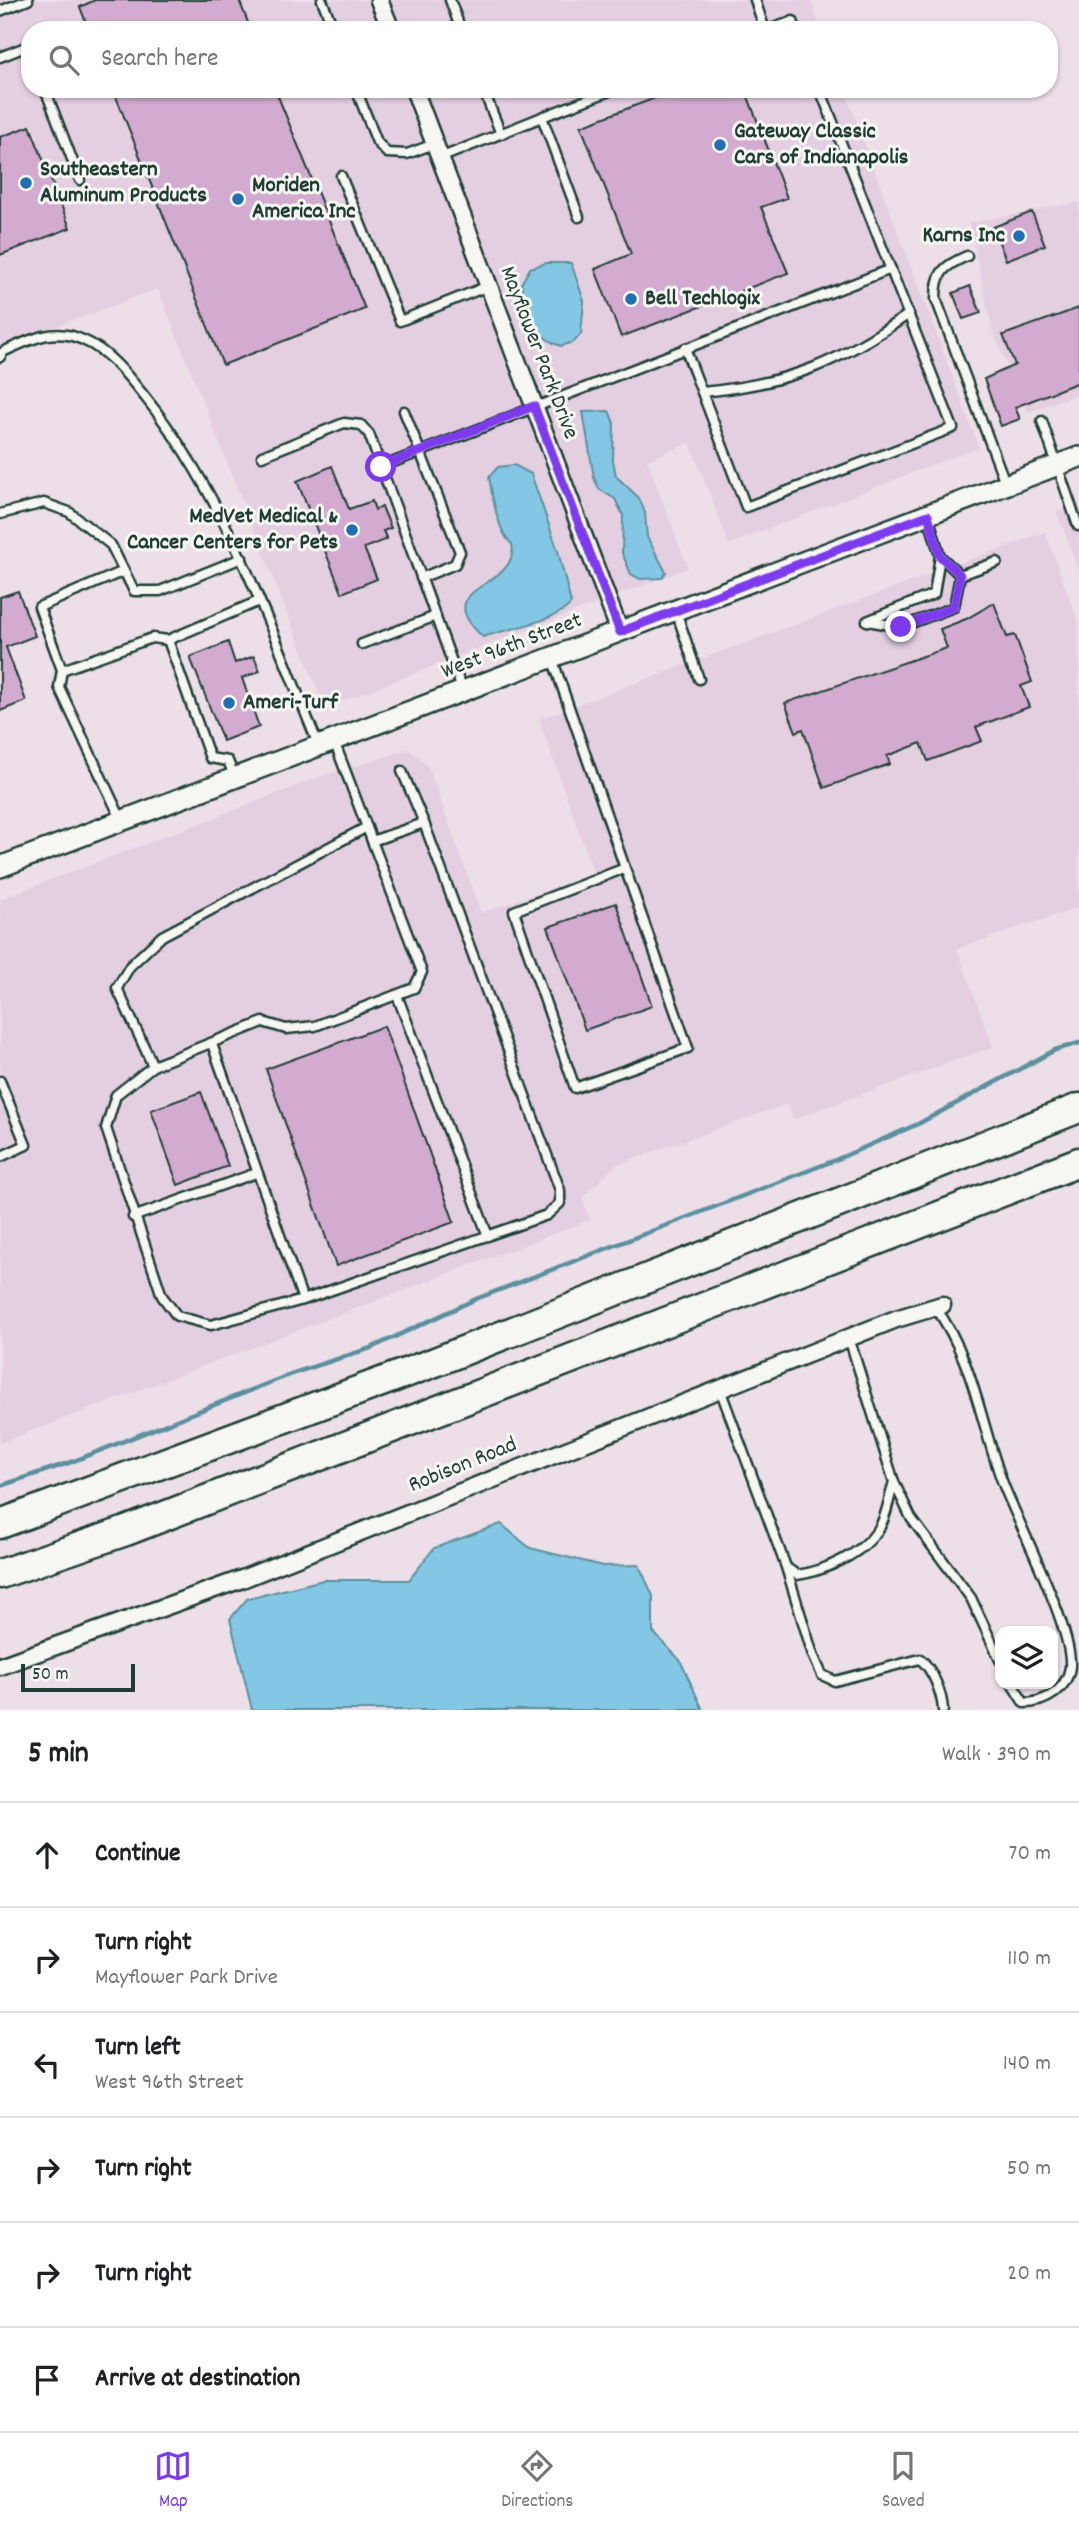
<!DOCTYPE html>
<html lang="en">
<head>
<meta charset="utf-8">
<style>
	body { margin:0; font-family:Dekko,sans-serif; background:#f2f2f2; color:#202124 }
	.controls { position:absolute; right:21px; bottom:21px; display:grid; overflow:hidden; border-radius:14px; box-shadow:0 2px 5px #0004 }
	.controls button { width:63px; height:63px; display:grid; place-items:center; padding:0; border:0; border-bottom:2px solid #e0e0e0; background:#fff; color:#202124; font:35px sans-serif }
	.scale { position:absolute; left:21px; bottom:18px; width:114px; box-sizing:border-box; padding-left:7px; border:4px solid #1f3d34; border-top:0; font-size:19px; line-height:24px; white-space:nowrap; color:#1f3d34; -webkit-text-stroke:5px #f6f6f2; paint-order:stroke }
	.stop { position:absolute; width:21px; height:21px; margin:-16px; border:5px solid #7c3aed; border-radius:50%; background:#fff }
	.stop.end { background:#7c3aed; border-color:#fff; box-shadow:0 2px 7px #0008 }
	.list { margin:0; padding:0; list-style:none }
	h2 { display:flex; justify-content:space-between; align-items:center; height:91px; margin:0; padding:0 28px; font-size:30px }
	h2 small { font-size:23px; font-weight:400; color:#757577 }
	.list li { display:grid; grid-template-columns:46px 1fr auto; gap:21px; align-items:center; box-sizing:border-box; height:105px; padding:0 28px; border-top:2px solid #e0e0e0 }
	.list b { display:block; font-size:26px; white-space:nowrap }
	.list p { margin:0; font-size:23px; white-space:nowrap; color:#757577 }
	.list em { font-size:23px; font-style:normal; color:#757577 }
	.icon { flex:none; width:38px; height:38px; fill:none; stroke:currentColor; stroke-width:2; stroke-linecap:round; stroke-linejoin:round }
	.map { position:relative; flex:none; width:1079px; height:1710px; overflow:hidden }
	.search { position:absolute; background:#fff; box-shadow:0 2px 5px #0004; left:21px; right:21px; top:21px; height:77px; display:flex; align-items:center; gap:18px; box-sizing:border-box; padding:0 24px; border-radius:28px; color:#757577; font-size:26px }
	.sheet { height:721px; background:#fff }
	nav { display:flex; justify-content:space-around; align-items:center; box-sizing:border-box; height:98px; border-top:2px solid #e0e0e0; background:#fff; font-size:19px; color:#757577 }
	nav a { display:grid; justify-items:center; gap:4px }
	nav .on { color:#7c3aed }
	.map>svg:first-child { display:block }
	.built { fill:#e4cfe1 }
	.water { fill:#84c7e5; stroke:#5c909e; stroke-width:2 }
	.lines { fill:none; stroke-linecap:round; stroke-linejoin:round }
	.stream { stroke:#5c909e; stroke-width:4.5 }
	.building { fill:#d3aad0; stroke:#1f3d34; stroke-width:2 }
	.service-casing { stroke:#1f3d34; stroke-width:13 }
	.minor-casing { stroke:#1f3d34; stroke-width:21 }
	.tertiary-casing { stroke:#1f3d34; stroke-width:24 }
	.motorway-casing { stroke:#1f3d34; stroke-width:33 }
	.service { stroke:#f6f6f2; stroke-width:8 }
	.minor { stroke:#f6f6f2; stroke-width:16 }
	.tertiary { stroke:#f6f6f2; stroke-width:19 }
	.motorway { stroke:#f6f6f2; stroke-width:28 }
	.route { stroke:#7c3aed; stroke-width:9 }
	.poi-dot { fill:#1f6fb2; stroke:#f6f6f2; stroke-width:2.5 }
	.labels { text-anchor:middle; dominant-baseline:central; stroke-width:6; stroke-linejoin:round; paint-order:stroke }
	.poi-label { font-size:23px; font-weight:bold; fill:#1f3d34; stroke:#f6f6f2; text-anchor:start }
	.street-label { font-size:23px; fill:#1f3d34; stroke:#f6f6f2 }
</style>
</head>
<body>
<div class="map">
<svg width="1079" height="1710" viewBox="0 0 1079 1710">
	<rect width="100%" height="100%" fill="#ecdfe8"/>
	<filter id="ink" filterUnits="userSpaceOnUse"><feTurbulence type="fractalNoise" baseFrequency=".0143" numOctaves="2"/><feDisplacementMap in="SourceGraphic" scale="14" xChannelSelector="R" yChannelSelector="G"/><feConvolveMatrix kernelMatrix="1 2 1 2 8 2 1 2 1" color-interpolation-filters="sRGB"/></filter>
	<g filter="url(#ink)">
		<g class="built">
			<polygon points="0,0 810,0 822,30 30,30 30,89 844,89 979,447 729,544 690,443 647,460 688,568 325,708 158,289 0,347"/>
			<polygon points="1079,202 1079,394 1027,412 993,333 969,223"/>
			<polygon points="1079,504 1079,572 1057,512"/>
			<polygon points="1045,532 1079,624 1079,907 957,949 993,1047 793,1119 788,1104 616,1165 582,1198 590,1220 0,1443 0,899 323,776 409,749 428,766 481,913 594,874 539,719"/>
		</g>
		<g class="water">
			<path d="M546 263H571L584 301 581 334 574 342 561 346C533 338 528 309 521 284L530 268Z"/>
			<polygon points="609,411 614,423 613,460 616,476 639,498 645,513 647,537 666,572 662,578 640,579 631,574 622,553 623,515 615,499 599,489 594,478 583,412"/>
			<path d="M514 465 531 474 558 551 571 603C561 620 503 630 483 637 425 584 521 589 512 544 498 533 492 495 489 477L498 467Z"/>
			<polygon points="501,1524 530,1548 603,1566 639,1565 653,1596 653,1632 680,1660 703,1710 252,1710 230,1619 247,1599 323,1580 409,1580 434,1548"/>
		</g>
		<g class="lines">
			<polyline class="stream" points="0,1486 74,1461 294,1373 371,1348 476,1299 833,1161 918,1124 1055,1050 1079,1043"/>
		</g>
		<g class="building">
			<polygon points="95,0 239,0 251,30 89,30 80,7"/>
			<polygon points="113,89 275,89 365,309 223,365"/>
			<polygon points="679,89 745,89 787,198 761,207 788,273 621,337 595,269 631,254 581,126"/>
			<polygon points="30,126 70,228 0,255 0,137"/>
			<polygon points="1032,212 1045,245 1006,260 993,227"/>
			<polygon points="970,286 981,313 963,319 953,293"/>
			<polygon points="1079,308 1079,382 1015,407 1020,419 1001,426 984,379 1015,365 1003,335"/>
			<polygon points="332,466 349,509 372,501 375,510 382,507 391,528 383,531 387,539 364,548 377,579 342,593 297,481"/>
			<polygon points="18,591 35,636 6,647 26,701 0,711 0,597"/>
			<polygon points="994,603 1007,637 1015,635 1032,682 1021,686 1029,707 976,727 982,741 928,761 921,743 887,756 890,764 824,788 803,729 796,732 785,703 947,648 940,629 966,619"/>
			<polygon points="228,642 235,663 254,656 260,671 242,678 259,727 223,741 190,657"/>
			<polygon points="616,903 652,1006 585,1030 548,927"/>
			<polygon points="384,1026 454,1222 336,1266 266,1069"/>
			<polygon points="201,1092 228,1166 178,1185 151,1110"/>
		</g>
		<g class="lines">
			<g class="service-casing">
				<g id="service">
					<polyline points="322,0 334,30"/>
					<polyline points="450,0 461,30"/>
					<polyline points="755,0 765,30"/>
					<polyline points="0,11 28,0"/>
					<polyline points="768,30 793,21 796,30"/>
					<polyline points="0,57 28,46 30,51"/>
					<polyline points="45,89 80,180"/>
					<polyline points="356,89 377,142 387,153 407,154 434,144"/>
					<polyline points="483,89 501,134"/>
					<polyline points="542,117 615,89"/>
					<polyline points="440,158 542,117 579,217"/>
					<polyline points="341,176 400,321 488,286"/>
					<path d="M967 256C943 266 936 273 936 299L1006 485"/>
					<polyline points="685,348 746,507 953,428 820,89"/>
					<path d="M0 357 3 352C29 340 54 326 83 340 109 351 128 376 145 397 227 499 269 625 318 744"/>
					<path d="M702 392C789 384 838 363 909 314"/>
					<polyline points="404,411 460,552 455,564 421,578"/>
					<polyline points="1042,421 1078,526"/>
					<polyline points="262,456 344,423 361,425 369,434 463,692"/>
					<polyline points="381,467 891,269"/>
					<polyline points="0,514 44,503 69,512 111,545 134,591 160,591 242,558"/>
					<polyline points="940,556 960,575"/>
					<polyline points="960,575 997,562"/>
					<polyline points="676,611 699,679"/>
					<polyline points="867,621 934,594 940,556 928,515"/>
					<polyline points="868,621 901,627 954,607 960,575"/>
					<polyline points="168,640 210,758 228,761 235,778"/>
					<polyline points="362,644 436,616"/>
					<polyline points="552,658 625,868 514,911 575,1088 688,1048 625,868"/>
					<polyline points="62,670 39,607 124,571"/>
					<polyline points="334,741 422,972 414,988 315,1026 286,1029 263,1022 153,1066 117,988 130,966 162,936 367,827"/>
					<polyline points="402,771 424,823"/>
					<polyline points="121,819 59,687 62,670 152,638 168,640 259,601"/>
					<polyline points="397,995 488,1236"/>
					<polyline points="212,1044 303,1300 547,1215 560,1203 560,1190 424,823 372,841"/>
					<polyline points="153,1066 116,1095 106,1128 162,1296 177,1316 211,1325 303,1300"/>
					<polyline points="0,1081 26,1145 0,1157"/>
					<polyline points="133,1217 256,1173"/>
					<path d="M935 1307C974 1359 981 1427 1004 1486 1020 1527 1073 1629 1070 1667 1067 1689 1046 1703 1024 1703L1012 1684"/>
					<polyline points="849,1338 894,1482 911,1518 971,1598 1000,1660"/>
					<path d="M720 1389 786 1567 813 1655 822 1675 835 1681 920 1659C933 1669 942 1694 943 1710"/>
					<path d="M787 1568 797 1575C825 1571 862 1554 878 1530 887 1517 889 1497 894 1482"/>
				</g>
			</g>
			<g class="minor-casing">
				<g id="minor">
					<polyline points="379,0 391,30"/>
					<polyline points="414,89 620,632"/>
					<polyline points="0,1666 242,1579 896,1319 942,1305"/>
				</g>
			</g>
			<g class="tertiary-casing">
				<polyline id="tertiary" points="0,867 1079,457"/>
			</g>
			<g class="motorway-casing">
				<g id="motorway">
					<polyline points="0,1524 435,1362 1079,1108"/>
					<polyline points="0,1574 126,1531 1079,1162"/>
				</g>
			</g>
			<use href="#service" class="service"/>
			<use href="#minor" class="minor"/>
			<use href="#tertiary" class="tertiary"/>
			<use href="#motorway" class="motorway"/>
		</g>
	</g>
	<g class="lines" filter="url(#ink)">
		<polyline class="route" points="381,467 534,406 620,632 928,515 940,556 960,575 954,607 901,627"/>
	</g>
	<g class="poi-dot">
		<circle cx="720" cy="145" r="7"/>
		<circle cx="26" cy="183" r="7"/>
		<circle cx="238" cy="199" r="7"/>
		<circle cx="1019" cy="236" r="7"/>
		<circle cx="631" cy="299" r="7"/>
		<circle cx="352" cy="530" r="7"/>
		<circle cx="229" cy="703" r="7"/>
	</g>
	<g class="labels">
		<g class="poi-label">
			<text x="734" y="132">Gateway Classic<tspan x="734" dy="26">Cars of Indianapolis</tspan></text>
			<text x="40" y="170">Southeastern<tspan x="40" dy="26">Aluminum Products</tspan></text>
			<text x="252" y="186">Moriden<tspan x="252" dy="26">America Inc</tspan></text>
			<text x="1005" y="236" text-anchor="end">Karns Inc</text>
			<text x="645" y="299">Bell Techlogix</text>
			<text x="338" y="517" text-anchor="end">MedVet Medical &amp;<tspan x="338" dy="26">Cancer Centers for Pets</tspan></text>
			<text x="243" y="703">Ameri-Turf</text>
		</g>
		<g class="street-label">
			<text transform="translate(538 353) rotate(69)">Mayflower Park Drive</text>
			<text transform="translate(512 647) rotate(-21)">West 96th Street</text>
			<text transform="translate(463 1466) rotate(-22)">Robison Road</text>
		</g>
	</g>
</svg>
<div class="controls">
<button><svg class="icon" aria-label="layers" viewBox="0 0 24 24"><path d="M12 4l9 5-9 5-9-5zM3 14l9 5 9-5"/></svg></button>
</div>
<div class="scale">50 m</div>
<div class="stop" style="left:381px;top:467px"></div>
<div class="stop end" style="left:901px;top:627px"></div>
<div class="search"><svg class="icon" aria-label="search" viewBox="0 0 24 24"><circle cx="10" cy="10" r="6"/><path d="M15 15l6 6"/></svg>Search here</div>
</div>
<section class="sheet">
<h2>5 min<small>Walk · 390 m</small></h2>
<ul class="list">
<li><svg class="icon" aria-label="ahead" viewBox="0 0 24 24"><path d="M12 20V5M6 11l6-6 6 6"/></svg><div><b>Continue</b></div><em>70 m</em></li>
<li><svg class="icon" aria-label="right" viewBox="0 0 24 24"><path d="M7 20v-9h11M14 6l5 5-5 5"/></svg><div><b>Turn right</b><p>Mayflower Park Drive</p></div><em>110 m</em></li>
<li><svg class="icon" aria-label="left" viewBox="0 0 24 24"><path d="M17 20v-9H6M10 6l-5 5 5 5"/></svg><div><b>Turn left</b><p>West 96th Street</p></div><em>140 m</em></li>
<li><svg class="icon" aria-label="right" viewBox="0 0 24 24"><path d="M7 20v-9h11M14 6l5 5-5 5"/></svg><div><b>Turn right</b></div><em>50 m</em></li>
<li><svg class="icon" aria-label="right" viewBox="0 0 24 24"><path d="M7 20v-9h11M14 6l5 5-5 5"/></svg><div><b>Turn right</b></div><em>20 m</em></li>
<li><svg class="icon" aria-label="arrive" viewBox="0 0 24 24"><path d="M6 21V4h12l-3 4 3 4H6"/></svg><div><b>Arrive at destination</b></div></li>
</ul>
</section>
<nav>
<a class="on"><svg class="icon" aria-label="map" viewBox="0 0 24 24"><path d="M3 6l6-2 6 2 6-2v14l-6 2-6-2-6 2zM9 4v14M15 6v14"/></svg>Map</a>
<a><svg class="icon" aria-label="directions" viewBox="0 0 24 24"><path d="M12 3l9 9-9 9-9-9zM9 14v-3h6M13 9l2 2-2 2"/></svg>Directions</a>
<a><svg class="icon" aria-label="saved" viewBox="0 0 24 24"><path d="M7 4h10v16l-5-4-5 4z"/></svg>Saved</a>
</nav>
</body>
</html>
